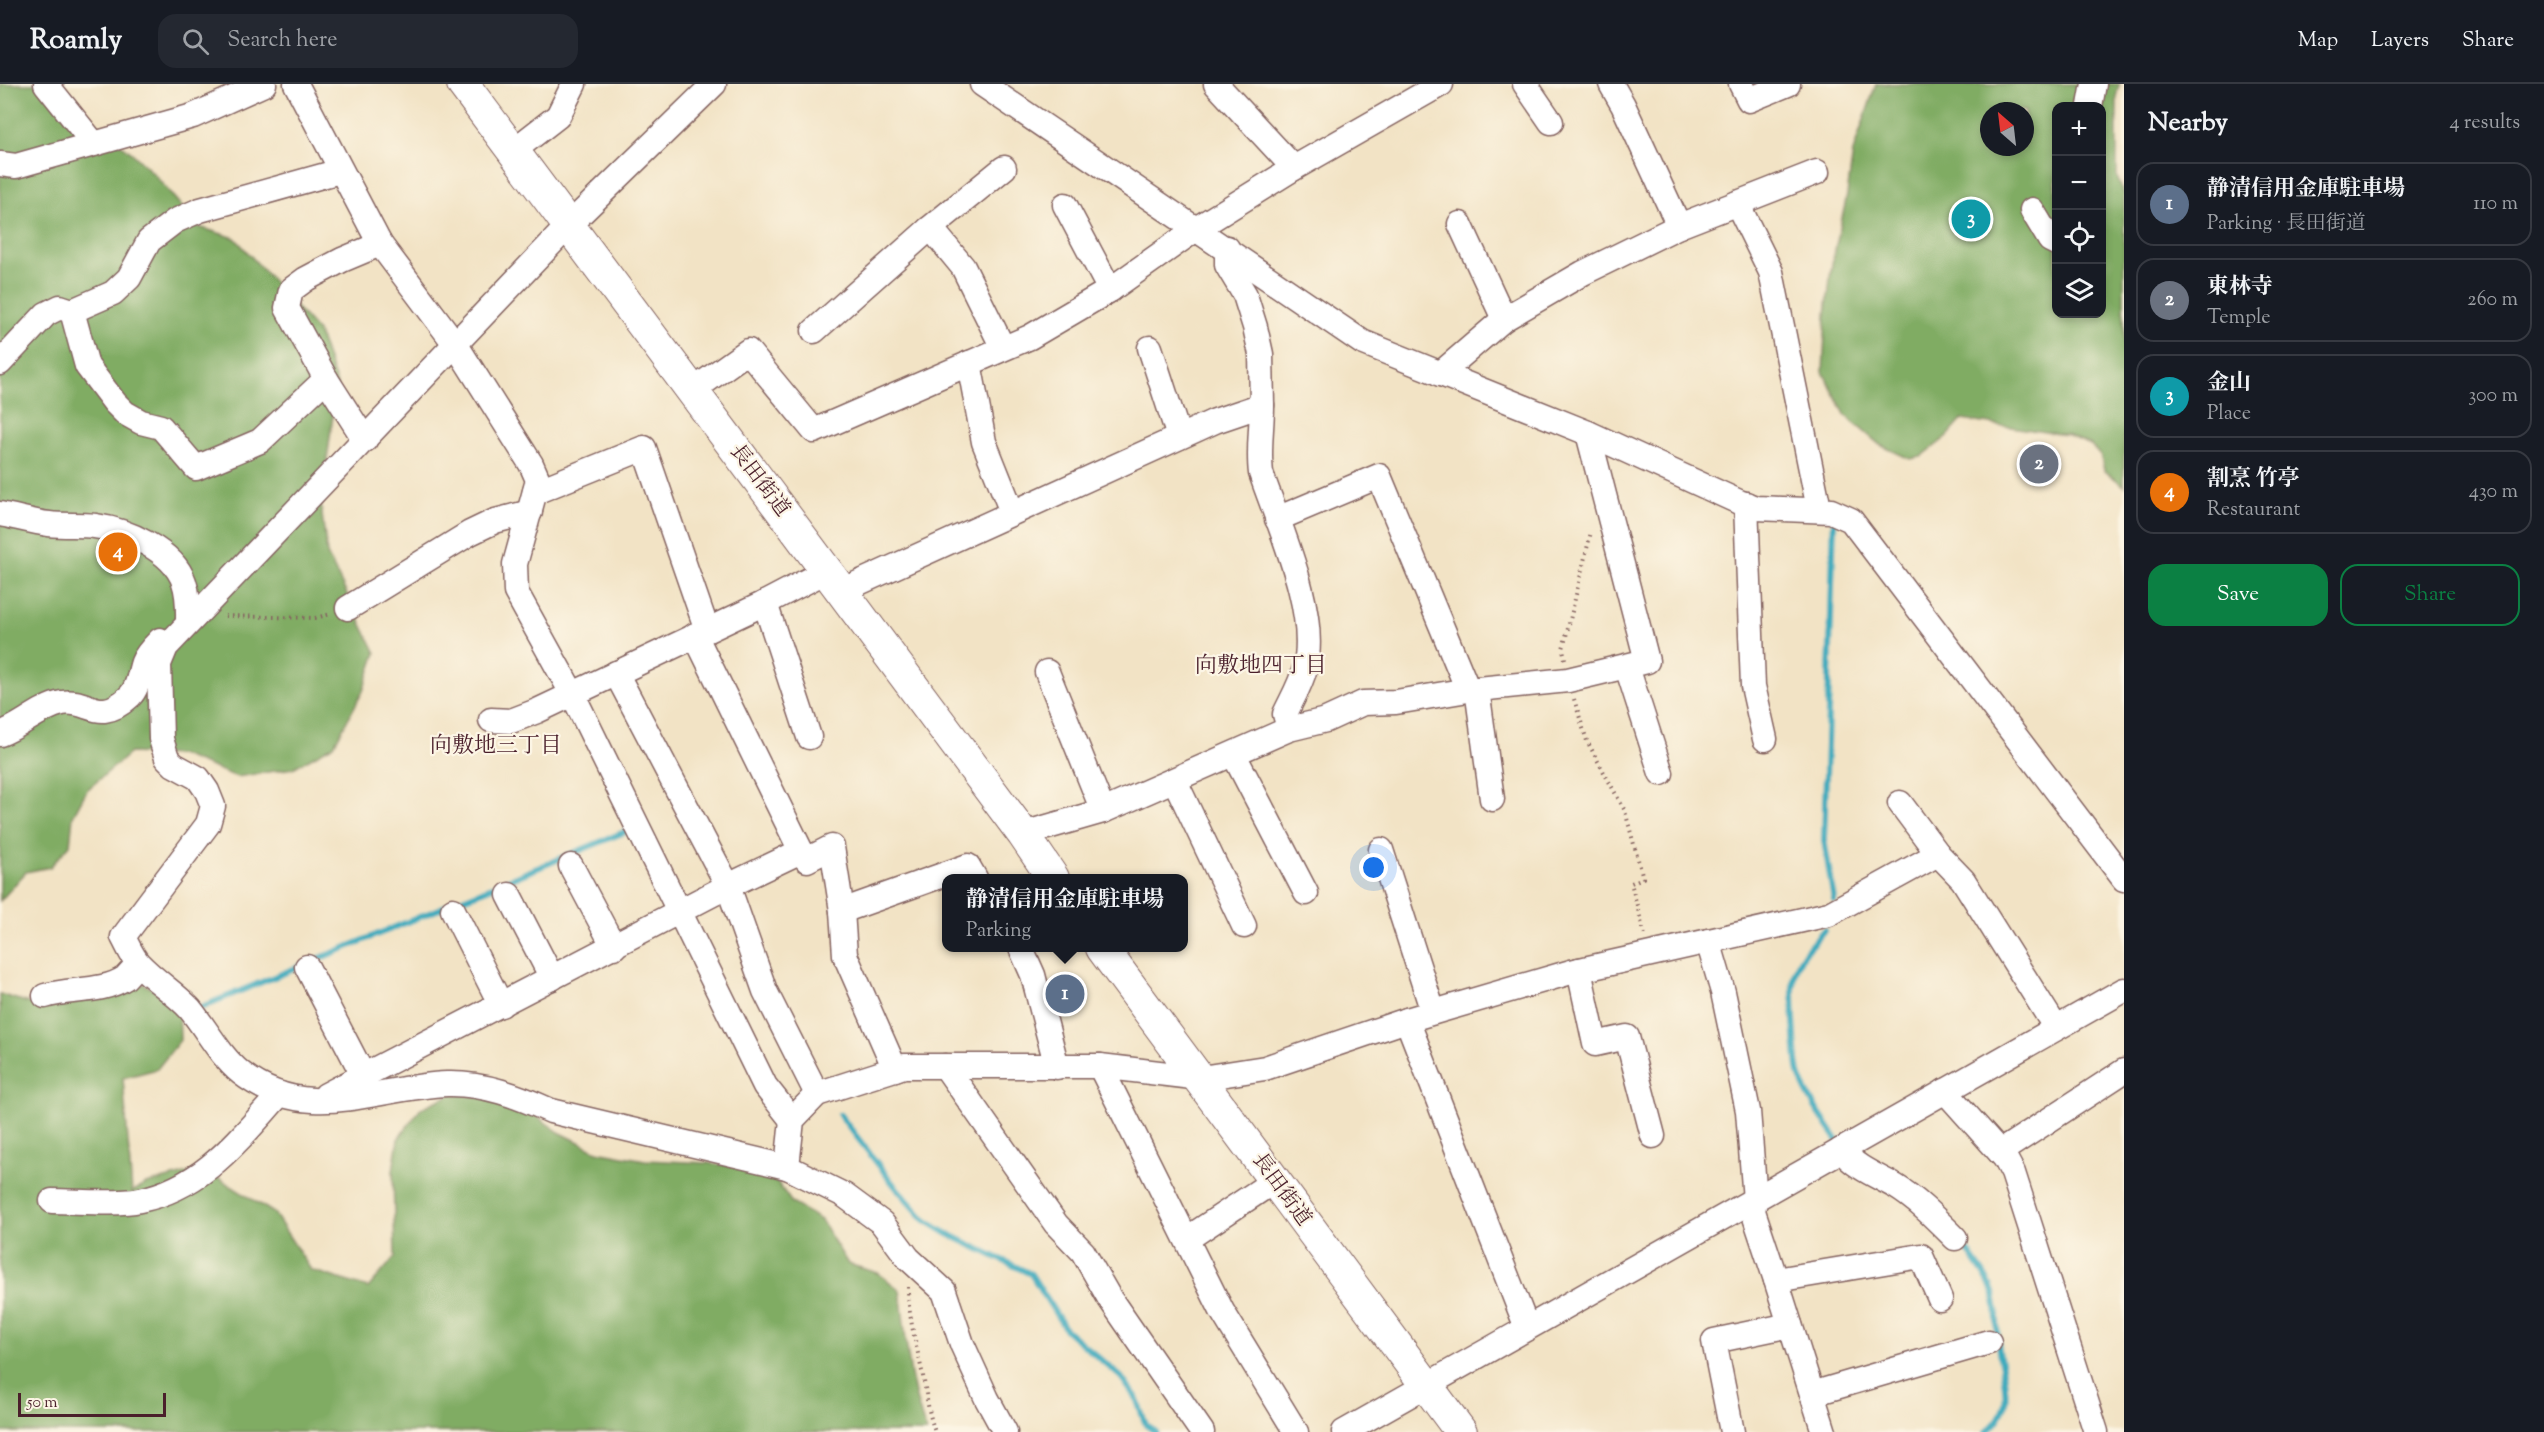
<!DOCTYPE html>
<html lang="en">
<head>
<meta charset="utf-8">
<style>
	body { margin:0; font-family:"Sorts Mill Goudy","Noto Serif JP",serif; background:#242831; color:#f1f3f6 }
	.controls { position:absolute; right:18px; top:18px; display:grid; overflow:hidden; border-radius:12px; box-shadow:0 3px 9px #0003 }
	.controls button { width:54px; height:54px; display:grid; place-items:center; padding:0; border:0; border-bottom:2px solid #363941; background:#171b24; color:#f1f3f6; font:30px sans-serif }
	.compass { position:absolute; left:1980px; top:18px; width:54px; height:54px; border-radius:50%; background:#171b24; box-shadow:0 3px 9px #0003; rotate:332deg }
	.scale { position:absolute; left:18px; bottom:15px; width:148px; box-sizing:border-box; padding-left:6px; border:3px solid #4a1f2b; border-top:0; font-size:16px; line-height:21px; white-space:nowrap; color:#4a1f2b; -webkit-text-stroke:4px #fcf5e5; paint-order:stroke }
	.you { position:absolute; left:1374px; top:784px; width:21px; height:21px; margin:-15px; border:4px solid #fff; border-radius:50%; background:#1a73e8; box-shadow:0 0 0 9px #1a73e833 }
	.badge { display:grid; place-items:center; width:39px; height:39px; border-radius:50%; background:#0b8043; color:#fff; font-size:20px; font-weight:700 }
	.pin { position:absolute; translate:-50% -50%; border:3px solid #fff; box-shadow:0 2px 6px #0006 }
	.popup { position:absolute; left:942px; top:790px; width:246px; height:78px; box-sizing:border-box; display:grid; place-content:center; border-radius:12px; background:#171b24; filter:drop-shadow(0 2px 4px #0005); font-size:20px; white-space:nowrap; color:#9ea1a6 }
	.popup b { font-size:22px; color:#f1f3f6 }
	.popup::after { content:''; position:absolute; left:50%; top:100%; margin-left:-12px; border:12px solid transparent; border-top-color:#171b24 }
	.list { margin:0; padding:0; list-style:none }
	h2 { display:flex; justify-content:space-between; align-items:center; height:78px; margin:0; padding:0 24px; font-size:26px }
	h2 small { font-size:20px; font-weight:400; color:#9ea1a6 }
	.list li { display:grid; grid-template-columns:39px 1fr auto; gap:18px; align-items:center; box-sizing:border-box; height:84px; margin:0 12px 12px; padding:0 12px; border:2px solid #363941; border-radius:18px }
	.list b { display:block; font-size:22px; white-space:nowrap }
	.list p { margin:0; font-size:20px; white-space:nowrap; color:#9ea1a6 }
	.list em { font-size:20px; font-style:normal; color:#9ea1a6 }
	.actions { display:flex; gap:12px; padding:18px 24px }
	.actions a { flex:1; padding:14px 0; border:2px solid #0b8043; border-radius:18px; text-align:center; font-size:21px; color:#0b8043 }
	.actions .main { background:#0b8043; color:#fff }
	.icon { flex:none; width:33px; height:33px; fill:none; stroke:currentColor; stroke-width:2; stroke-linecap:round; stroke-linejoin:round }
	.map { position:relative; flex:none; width:2124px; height:1348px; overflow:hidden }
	header { display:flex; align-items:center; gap:36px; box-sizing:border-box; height:84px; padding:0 30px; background:#171b24; border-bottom:2px solid #363941 }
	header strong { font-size:28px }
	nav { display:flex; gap:33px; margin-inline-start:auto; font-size:21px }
	.search { width:420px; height:54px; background:#242831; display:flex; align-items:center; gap:15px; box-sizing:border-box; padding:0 21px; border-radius:18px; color:#9ea1a6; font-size:22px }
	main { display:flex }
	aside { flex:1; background:#171b24 }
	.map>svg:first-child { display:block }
	.forest { fill:#80ac64; stroke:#656648; stroke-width:1.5; fill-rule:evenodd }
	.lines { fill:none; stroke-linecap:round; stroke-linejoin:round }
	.stream { stroke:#3eaabd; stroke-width:6 }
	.minor-casing { stroke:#856461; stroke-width:27 }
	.major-casing { stroke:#856461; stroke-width:34 }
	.path { stroke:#856461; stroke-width:4; stroke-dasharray:1.5 4.5; stroke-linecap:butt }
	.minor { stroke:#fff; stroke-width:24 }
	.major { stroke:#fff; stroke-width:32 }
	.labels { text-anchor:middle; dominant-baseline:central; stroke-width:4.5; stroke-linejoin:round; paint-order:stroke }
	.street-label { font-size:21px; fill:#4a1f2b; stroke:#fcf5e5 }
	.neighbourhood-label { font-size:22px; fill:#4a1f2b; stroke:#fcf5e5 }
</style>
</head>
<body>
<header>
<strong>Roamly</strong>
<div class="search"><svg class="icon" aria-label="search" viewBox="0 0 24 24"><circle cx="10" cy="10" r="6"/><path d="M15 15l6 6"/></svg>Search here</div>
<nav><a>Map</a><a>Layers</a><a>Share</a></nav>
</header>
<main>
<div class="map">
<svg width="2124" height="1348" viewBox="0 0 2124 1348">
	<rect width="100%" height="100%" fill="#fcf5e5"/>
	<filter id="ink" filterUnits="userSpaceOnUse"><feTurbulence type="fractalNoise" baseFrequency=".0167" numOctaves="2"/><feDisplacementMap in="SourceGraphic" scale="12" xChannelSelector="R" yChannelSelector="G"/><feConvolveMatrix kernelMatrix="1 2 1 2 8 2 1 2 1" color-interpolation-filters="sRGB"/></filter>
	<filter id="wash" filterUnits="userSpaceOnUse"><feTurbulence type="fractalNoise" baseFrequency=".008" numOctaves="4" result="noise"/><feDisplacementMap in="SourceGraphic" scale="24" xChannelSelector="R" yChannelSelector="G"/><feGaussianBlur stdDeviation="1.35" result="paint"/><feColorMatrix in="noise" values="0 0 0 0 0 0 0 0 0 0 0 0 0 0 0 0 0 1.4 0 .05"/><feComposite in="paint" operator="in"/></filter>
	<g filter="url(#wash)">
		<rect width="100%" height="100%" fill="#f2e3c5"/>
		<g class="forest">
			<polygon points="0,0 41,0 131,68 154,90 199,143 235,154 318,248 337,300 321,422 327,470 376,569 363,607 334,661 293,684 237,693 181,671 130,669 87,706 73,732 70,761 50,783 26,788 0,817"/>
			<path d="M1876 0H2120L2117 8V93L2124 111V402L2104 386 2101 373 2091 361 2066 351 1962 336 1948 352 1921 373 1910 375 1880 361 1846 332 1823 288 1826 231 1831 185 1847 111 1853 68ZM2056 22H2102V230H2056ZM1989 27H2025V63H1989Z"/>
			<path d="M144 900 179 922 180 956 157 985 123 994 132 1108 146 1100 204 1085 274 1129 311 1186 368 1204 395 1173 393 1087 398 1055 421 1024 452 1010 500 1015 525 1024 559 1048 597 1067 645 1076 708 1079 749 1085 773 1092 792 1119 821 1136 848 1180 878 1189 900 1206C906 1252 909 1305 927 1348H0V910L32 920 107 910Z"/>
		</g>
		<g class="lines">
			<g class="stream">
				<polyline points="1834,435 1824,756 1834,816"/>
				<path d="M1824 846C1812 860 1798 874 1794 892 1791 905 1796 981 1800 993 1809 1017 1826 1039 1840 1060"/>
				<polyline points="311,878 634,744"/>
				<polyline points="199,924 301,882"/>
				<polyline points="840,1031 894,1101 925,1136 946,1149 1031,1190 1066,1246 1121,1293 1136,1314 1146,1341 1156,1348"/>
				<path d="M1960 1157C1971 1171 1983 1186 1991 1203 1999 1221 1996 1239 1998 1258 2000 1291 2020 1322 1986 1348"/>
			</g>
		</g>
	</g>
	<g filter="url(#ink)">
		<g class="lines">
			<g class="minor-casing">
				<g id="minor">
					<polyline points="46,0 94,60"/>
					<polyline points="296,0 380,160 456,261 531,380 538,396 515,480 516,508 573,611 765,1002 792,1036"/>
					<path d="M714 0 568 142 166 563 159 580 161 655 167 674 174 681 198 694 207 707 213 722 208 740 123 853C128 862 132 873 139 880 155 897 174 908 190 925 207 946 220 972 241 989 308 1041 374 1003 447 1000 484 999 518 1012 551 1027L787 1083 844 1111 882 1139 908 1174 944 1207 962 1260 987 1315 1005 1348"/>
					<polyline points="982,0 1362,258 1588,349 1739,418 1756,424 1831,427 1851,436 2124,795"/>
					<polyline points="1216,0 1294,84"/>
					<polyline points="1525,0 1551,38"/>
					<polyline points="1611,0 1623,21 1679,142"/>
					<polyline points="1741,0 1749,16 1788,0"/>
					<polyline points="2090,22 2094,0"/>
					<polyline points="513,67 558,32 574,0"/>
					<polyline points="0,80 16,82 193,32 264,0"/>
					<polyline points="1737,119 1771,188 1819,425"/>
					<polyline points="1065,121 1110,206"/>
					<polyline points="2032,126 2050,156 2056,159"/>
					<polyline points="1460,140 1504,235"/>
					<polyline points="929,145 935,149 963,183 1003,264"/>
					<polyline points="1227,164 1227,181 1245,211 1255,243 1261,270 1262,321"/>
					<polyline points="72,227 87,282 115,319 125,329 141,338 161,343 196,384 260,357 326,295"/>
					<polyline points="814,247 929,145 1004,84"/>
					<polyline points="1150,264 1179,353"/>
					<polyline points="0,279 46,230 60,223 72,227 113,209 129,194 149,157 175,137 200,126 340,87"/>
					<polyline points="969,279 984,358 1012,428"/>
					<polyline points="1440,290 1504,235 1583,189 1679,142 1817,88"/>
					<polyline points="692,307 748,267 814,347 1030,253 1110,206 1196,145 1294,84 1441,0"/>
					<polyline points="365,356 326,295 287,224 291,206 306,195 342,176 380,160"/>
					<polyline points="535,408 644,364 707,546"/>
					<polyline points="1746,420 1753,602 1765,655"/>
					<path d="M0 430C16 433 33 438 49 440 65 442 80 440 95 442 126 446 173 466 184 498 189 512 188 525 188 539"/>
					<polyline points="1277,435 1379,392 1468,606"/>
					<path d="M841 507 1215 337 1262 321C1262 344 1258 366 1261 389 1279 442 1319 528 1305 584 1301 600 1292 615 1285 630L1289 645"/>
					<polyline points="765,519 809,653"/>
					<polyline points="348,524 470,449 495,437 530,428"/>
					<polyline points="1627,583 1661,689"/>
					<polyline points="1047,588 1103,727"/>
					<polyline points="616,589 728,802 765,907 817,1010"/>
					<polyline points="1477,605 1492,715"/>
					<polyline points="491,636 511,637 537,627 765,519 826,487"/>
					<path d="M0 650C22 642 39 624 62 619 89 614 98 642 130 612 139 603 139 589 143 578 146 570 154 562 160 556"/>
					<polyline points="1234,671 1306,809"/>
					<polyline points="1175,697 1244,842"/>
					<polyline points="1900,719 1938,770 1963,796 2056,944"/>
					<polyline points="1023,750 1103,727 1289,645 1326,636 1363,619 1396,618 1468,606 1568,596 1647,577 1588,349"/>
					<polyline points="1381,766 1433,928"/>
					<polyline points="801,767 807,776 832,763 842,827 845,871 895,985"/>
					<polyline points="571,782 614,863"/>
					<polyline points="509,811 552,894"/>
					<polyline points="453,826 501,921"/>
					<polyline points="842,827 968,782 975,794"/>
					<polyline points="1708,857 1723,908 1748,1027 1755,1116 1753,1127 1776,1196 1921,1172 1940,1215"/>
					<polyline points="1021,864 1033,891 1057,983"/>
					<polyline points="307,883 363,991"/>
					<polyline points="1579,886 1595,960 1627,953 1653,1052"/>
					<path d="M45 912C70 904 102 909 125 894 129 890 134 884 138 880"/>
					<polyline points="1407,936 1527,1244"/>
					<polyline points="945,982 1056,1140 1083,1168 1110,1215 1202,1348"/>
					<polyline points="1100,982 1222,1227 1296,1348"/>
					<polyline points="1945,1007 2005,1074 2013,1089 2096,1348"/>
					<polyline points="326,1011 728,802 801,767 695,551"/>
					<path d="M1841 1066C1856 1084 1875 1091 1895 1102 1918 1116 1936 1135 1955 1154"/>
					<polyline points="2000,1068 2124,987"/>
					<polyline points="787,1083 792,1036 817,1010 904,982 1100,982 1201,994 1265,984 1407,936 1571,888 1829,830 1938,770"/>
					<path d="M52 1117C77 1117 116 1121 140 1116 204 1103 238 1056 280 1010"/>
					<polyline points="1187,1155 1274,1097"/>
					<polyline points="1776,1196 1824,1348"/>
					<polyline points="1812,1310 1989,1258"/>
					<polyline points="1344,1348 2124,906"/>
					<polyline points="1732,1348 1714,1257 1790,1241"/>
				</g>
			</g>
			<g class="major-casing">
				<g id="major">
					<polyline points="463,0 1023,750 1053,794"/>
					<polyline points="1102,864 1461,1348"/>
				</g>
			</g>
			<g class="path">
				<polyline points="225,532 315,534 331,530"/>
				<polyline points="1565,575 1563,565 1591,448"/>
				<polyline points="1574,615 1587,657 1625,727 1643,794 1631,799 1645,852"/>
				<path d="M908 1203C908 1235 918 1266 924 1297 927 1315 929 1331 935 1348"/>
			</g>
			<use href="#minor" class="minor"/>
			<use href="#major" class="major"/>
		</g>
	</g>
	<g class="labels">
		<g class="street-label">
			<text transform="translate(759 397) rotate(53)">長田街道</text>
			<text transform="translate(1281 1106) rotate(54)">長田街道</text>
		</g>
		<g class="neighbourhood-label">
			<text x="1261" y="583">向敷地四丁目</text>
			<text x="496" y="663">向敷地三丁目</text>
		</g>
	</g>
</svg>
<div class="controls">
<button>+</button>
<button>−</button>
<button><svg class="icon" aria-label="locate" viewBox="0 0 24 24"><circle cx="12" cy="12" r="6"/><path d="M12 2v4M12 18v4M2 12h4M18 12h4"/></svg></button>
<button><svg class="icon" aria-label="layers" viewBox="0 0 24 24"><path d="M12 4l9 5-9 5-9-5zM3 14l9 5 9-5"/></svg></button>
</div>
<svg class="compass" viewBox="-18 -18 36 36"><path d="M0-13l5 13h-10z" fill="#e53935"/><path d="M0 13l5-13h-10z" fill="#9ea1a6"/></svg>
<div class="scale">50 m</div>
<div class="you"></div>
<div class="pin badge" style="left:1065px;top:910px;background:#5c6f8a">1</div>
<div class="popup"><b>静清信用金庫駐車場</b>Parking</div>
<div class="pin badge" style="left:2039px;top:380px;background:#6b7280">2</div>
<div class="pin badge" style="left:1971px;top:135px;background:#0f9aa8">3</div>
<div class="pin badge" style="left:118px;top:468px;background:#e8710a">4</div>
</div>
<aside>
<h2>Nearby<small>4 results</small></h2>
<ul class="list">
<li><span class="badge" style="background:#5c6f8a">1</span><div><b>静清信用金庫駐車場</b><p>Parking · 長田街道</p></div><em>110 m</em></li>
<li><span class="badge" style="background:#6b7280">2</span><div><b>東林寺</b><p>Temple</p></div><em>260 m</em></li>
<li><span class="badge" style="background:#0f9aa8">3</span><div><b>金山</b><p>Place</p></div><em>300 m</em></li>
<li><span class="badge" style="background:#e8710a">4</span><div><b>割烹 竹亭</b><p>Restaurant</p></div><em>430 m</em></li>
</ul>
<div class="actions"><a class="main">Save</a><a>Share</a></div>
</aside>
</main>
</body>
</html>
